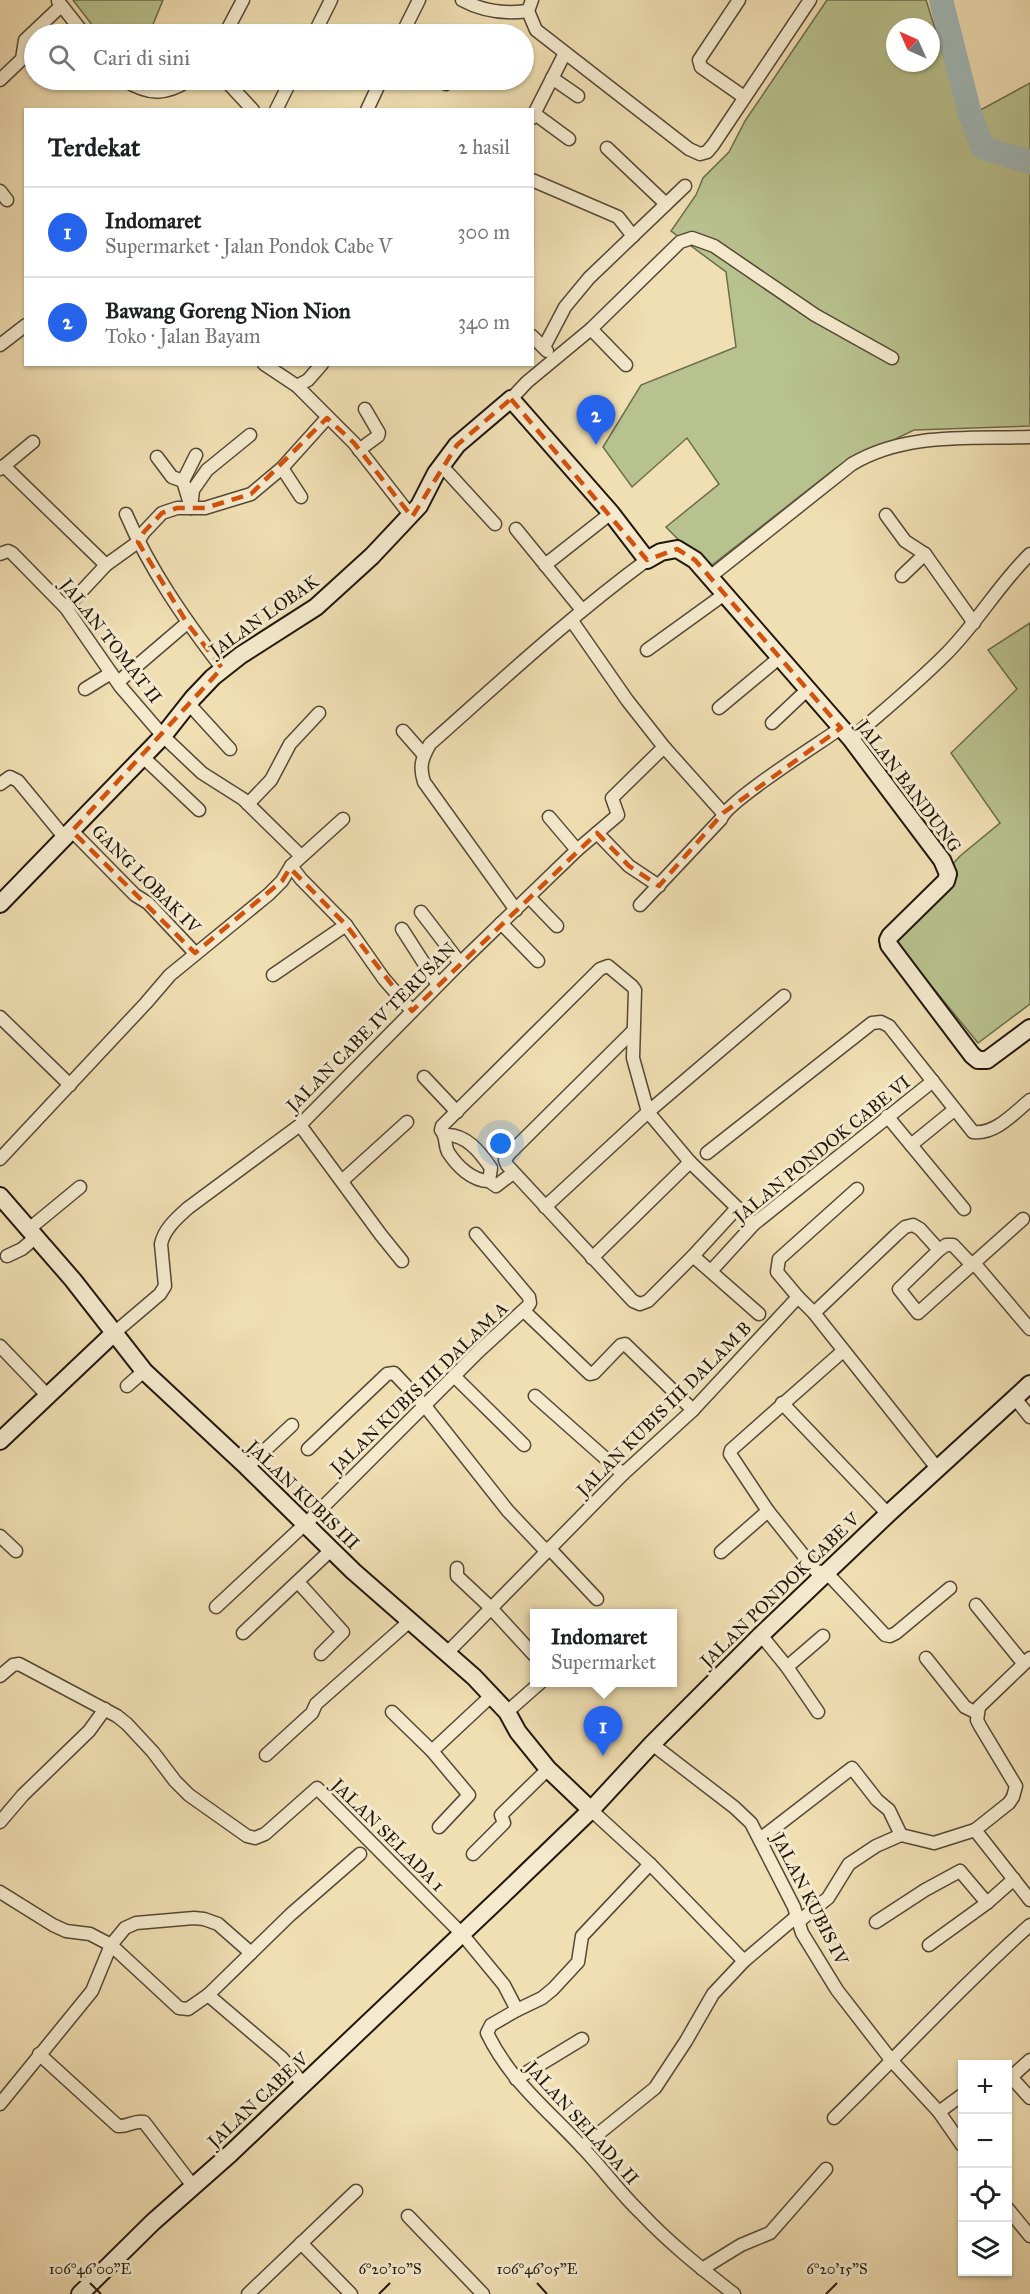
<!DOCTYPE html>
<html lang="id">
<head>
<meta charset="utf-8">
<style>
	body { margin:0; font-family:"IM FELL Great Primer",serif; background:#f2f2f2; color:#202124 }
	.controls { position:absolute; right:18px; bottom:18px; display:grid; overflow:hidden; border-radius:0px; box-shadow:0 2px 4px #0004 }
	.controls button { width:54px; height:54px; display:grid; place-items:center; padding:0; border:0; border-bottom:2px solid #e0e0e0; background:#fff; color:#202124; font:30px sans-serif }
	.compass { position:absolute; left:886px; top:18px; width:54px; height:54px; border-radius:50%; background:#fff; box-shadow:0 2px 4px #0004; rotate:315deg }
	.you { position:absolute; left:501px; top:1144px; width:21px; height:21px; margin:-15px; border:4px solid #fff; border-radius:50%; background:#1a73e8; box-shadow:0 0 0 9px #1a73e833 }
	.badge { display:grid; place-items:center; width:39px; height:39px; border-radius:50%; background:#2563eb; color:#fff; font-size:20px; font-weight:700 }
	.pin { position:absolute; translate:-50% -50px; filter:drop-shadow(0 2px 3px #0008) }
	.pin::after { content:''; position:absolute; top:32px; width:21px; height:18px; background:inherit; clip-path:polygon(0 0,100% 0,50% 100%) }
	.popup { position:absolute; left:530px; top:1609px; width:147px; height:78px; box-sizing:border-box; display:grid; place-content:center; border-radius:0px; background:#fff; filter:drop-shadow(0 2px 4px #0005); font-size:20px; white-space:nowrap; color:#757577 }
	.popup b { font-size:22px; color:#202124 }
	.popup::after { content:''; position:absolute; left:50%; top:100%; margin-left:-12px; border:12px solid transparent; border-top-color:#fff }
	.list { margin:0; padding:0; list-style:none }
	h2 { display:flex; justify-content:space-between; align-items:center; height:78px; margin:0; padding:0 24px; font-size:26px }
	h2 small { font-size:20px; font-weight:400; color:#757577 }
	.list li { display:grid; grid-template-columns:39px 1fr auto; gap:18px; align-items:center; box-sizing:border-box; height:90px; padding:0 24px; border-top:2px solid #e0e0e0 }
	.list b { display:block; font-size:22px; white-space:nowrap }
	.list p { margin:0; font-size:20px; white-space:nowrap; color:#757577 }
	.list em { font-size:20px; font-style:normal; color:#757577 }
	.icon { flex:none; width:33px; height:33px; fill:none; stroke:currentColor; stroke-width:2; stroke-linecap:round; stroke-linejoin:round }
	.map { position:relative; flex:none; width:1030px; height:2294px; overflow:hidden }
	.search { position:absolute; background:#fff; box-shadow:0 2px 4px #0004; left:24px; top:24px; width:510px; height:66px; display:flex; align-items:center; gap:15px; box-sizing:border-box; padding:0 21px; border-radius:33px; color:#757577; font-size:22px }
	.panel { position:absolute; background:#fff; box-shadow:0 2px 4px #0004; left:24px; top:108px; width:510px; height:258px; border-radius:0px }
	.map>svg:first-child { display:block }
	.green { fill:#b8c28e; stroke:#6c6c4d; stroke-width:1.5; fill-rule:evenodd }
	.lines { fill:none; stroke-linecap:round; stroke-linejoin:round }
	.river { stroke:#a1b9b9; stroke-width:24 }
	.street-casing { stroke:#554936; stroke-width:15 }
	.secondary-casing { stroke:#21170c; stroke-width:20 }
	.street { stroke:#f5eace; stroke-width:12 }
	.secondary { stroke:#f5eace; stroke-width:16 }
	.marked { fill:none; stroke:#d4520c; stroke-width:4.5; stroke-dasharray:12 8; stroke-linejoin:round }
	.ticks { fill:none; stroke:#21170c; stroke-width:2 }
	.labels { text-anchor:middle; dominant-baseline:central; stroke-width:6; stroke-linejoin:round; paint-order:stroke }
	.street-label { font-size:18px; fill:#21170c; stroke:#f5eace }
	.ticks-label { font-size:15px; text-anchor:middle; fill:#21170c; stroke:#f5eace; stroke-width:6; stroke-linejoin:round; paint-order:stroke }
</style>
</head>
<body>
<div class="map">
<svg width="1030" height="2294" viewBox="0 0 1030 2294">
	<rect width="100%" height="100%" fill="#f0dfb3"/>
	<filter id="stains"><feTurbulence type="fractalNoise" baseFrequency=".00333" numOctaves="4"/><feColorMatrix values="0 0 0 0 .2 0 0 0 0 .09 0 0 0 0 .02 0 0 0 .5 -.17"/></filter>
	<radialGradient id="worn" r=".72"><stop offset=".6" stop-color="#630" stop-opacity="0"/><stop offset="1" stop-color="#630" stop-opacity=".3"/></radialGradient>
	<g class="green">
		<polygon points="73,0 163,0 149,34 99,34"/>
		<path d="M827 0H926L964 119 1030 83V426L914 430 836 468 707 569 666 527 719 484 687 438 632 487 603 447 641 385 736 347 726 272 671 231 696 195 703 178 729 152 745 121ZM895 27H931V63H895Z"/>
		<polygon points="1030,623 1030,1004 978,1043 889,934 960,856 1000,823 951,753 1017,689 988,650"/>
	</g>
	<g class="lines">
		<polyline class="river" points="941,0 970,114 983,148 1030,162"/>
		<g class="street-casing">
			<g id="street">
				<path d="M462 0C482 11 505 14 528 11"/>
				<polyline points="532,0 528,11 536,30 689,149 700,154 707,152 713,145 810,0"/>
				<polyline points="739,0 699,60 701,67 744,97"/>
				<polyline points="58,1 84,34"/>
				<polyline points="225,34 243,0"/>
				<polyline points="314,34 331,0"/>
				<polyline points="402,34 419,0"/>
				<polyline points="552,78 578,96"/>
				<polyline points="0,80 22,59 25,40 61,6"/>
				<path d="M124 80C148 95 165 96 189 80"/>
				<polyline points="225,80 253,110"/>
				<polyline points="437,80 446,84"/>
				<polyline points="276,110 291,80"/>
				<polyline points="367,110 381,80"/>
				<polyline points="535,114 569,139"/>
				<polyline points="532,118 565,53"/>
				<polyline points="607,148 666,204"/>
				<polyline points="532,180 618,217 633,236"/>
				<polyline points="0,191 7,200"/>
				<polyline points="591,329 626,365"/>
				<polyline points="532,336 547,351"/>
				<polyline points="0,345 26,325"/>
				<polyline points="544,347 565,307 589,278 685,186"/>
				<polyline points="264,364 297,386 354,443 411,516"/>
				<polyline points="297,386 308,380 322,364"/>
				<polyline points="511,399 527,382 591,329 680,242 692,238 714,246 815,315 892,358"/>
				<polyline points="359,450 378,436 379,433 365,409"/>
				<polyline points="157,457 172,477 183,481"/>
				<polyline points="441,465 495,524"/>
				<polyline points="4,466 33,442"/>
				<polyline points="282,468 301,497"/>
				<polyline points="0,469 4,466 106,565"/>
				<polyline points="190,504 183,481 196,455"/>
				<polyline points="191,508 193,490 207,470 250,435"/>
				<path d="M126 514C150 570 185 620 222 668"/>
				<polyline points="886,515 905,541 925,554 902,576"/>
				<polyline points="516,529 582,610"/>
				<polyline points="0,554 8,551 12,553 66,608 120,686 163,736 202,773 243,799 301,856"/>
				<polyline points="925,554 974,623"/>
				<polyline points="545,565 611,513"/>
				<path d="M711 576 852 464C906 432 969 439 1030 437"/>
				<polyline points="66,608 106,565 138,542 144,532 162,513 177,508 205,508 251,494 282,468 327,418"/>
				<polyline points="572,621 627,700 664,747 723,813"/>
				<polyline points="647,650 726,593"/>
				<polyline points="118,682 187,623"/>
				<polyline points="85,689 111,673"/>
				<polyline points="188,703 230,749"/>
				<polyline points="719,708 779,658"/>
				<polyline points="772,723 807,690"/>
				<polyline points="403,731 424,755"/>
				<path d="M851 739C882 712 915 685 944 656 976 625 998 585 1030 554"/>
				<polyline points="143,757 199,810"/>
				<polyline points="0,784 10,777 18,781 65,838"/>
				<polyline points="248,804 271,780 290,744 319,713"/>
				<polyline points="549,817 577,850"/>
				<polyline points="72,831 135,895 148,903 195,953"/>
				<polyline points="597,833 629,866 659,886"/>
				<polyline points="291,866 301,879 346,925 384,979 412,1011"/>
				<polyline points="529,897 557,926"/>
				<path d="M640 905 721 819C727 801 820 743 841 728"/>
				<path d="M516 910 424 782C419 766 422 758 430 744 501 681 571 616 647 560"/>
				<polyline points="421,912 460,963"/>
				<polyline points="501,923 538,961"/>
				<polyline points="402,929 438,985"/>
				<polyline points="273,975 346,925"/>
				<polyline points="0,1017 70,1085"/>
				<polyline points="633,1031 509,1154 505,1160 507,1165 633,1301 640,1304 648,1301 693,1256 759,1314"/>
				<polyline points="424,1077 457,1112"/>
				<polyline points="887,1116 964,1209"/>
				<polyline points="300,1125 381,1235 402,1261"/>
				<path d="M446 1135C466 1134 480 1152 491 1168L489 1181"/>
				<polyline points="911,1145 954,1110"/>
				<path d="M707 1153 872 1023 881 1022 889 1026 973 1132C995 1135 1014 1113 1030 1100"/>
				<polyline points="0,1159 146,1003 170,975 269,894 282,881 291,866 343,819"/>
				<polyline points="343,1180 407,1122"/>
				<path d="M489 1181C472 1181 457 1166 448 1152 444 1144 447 1137 441 1130L442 1126 600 969 608 966 632 986 635 990 633 1058 648 1112 690 1162 754 1224"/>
				<polyline points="489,1181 496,1186 513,1173"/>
				<polyline points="545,1207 648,1112 784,996"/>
				<polyline points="29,1229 80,1187"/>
				<polyline points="939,1250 946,1245 953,1245 972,1265"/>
				<polyline points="7,1256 22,1249 36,1237"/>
				<polyline points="693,1256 737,1208"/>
				<polyline points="592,1258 690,1162"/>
				<polyline points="974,1263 1030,1329"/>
				<polyline points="711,1271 754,1224 933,1081"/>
				<polyline points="798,1297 814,1313 937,1468"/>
				<polyline points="524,1311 590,1374 594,1373 621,1345 625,1344 693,1410"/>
				<polyline points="814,1313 896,1235 905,1227 913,1225 920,1229 939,1250 899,1289 918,1313 1023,1219"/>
				<path d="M113 1334 160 1294 165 1286 161 1244C164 1229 177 1218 188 1208L300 1125 460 963 577 850 618 815 612 798 664 747"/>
				<polyline points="0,1346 47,1395"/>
				<polyline points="843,1351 731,1450 730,1454 768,1511 816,1571 827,1573 885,1635 890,1636 896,1633 950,1588"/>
				<polyline points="454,1376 524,1445"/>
				<polyline points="127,1386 144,1371"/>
				<polyline points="535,1396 623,1474"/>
				<polyline points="1014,1397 1030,1417"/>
				<polyline points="782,1403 888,1514"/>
				<polyline points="308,1449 387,1374 394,1373 425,1406 508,1511 546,1551"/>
				<polyline points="247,1467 292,1425"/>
				<polyline points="0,1536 16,1551"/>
				<polyline points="549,1548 597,1599"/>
				<polyline points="721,1552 768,1511"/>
				<polyline points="457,1568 457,1576 490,1607 534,1655"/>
				<polyline points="298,1582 343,1632 321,1654"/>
				<polyline points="976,1605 1023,1663"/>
				<polyline points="216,1607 318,1512 479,1351 528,1306 530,1303 529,1297 476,1234"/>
				<polyline points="243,1633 331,1550"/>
				<polyline points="761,1635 787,1667 818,1712"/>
				<polyline points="448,1652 623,1474 693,1410 798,1297 777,1272 779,1259 857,1189"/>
				<polyline points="926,1658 965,1707 977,1713"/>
				<polyline points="1030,1658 979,1707 977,1720 980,1726 1016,1786 1013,1797 1009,1803 975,1830 1030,1900"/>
				<polyline points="787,1667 823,1636"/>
				<path d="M0 1676 13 1665 19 1664 117 1716 127 1724 153 1752 175 1781 189 1795 247 1836 255 1838 265 1834 317 1788 462 1934 504 1985 517 2010 491 2025 487 2033C510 2081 548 2110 583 2148 603 2169 620 2193 641 2213 669 2243 702 2269 734 2294"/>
				<polyline points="392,1712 432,1751 491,1696"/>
				<polyline points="507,1712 541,1682"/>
				<polyline points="652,1744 734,1807 751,1823 794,1907 802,1933 837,1990 892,2061 939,2112 962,2145"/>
				<polyline points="432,1751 469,1795 439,1827"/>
				<polyline points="266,1755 312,1713 316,1704 411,1620"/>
				<polyline points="0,1822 23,1795 89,1731 105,1709"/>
				<polyline points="760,1839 852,1768 877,1800 889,1810 901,1835 934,1843 975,1830"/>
				<polyline points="473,1854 504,1823 501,1815 503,1813 548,1769"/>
				<polyline points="650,1864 744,1961"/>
				<polyline points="0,1892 53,1925 66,1931 90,1934 111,1945 179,2008 188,2009 208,1995 290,1915 360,1854"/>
				<polyline points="798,1922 828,1898 849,1864 876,1846 901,1835"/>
				<polyline points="876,1922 925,1890 960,1871 987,1903"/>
				<polyline points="929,1945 987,1903 1014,1879"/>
				<polyline points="208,1995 282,2058 303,2084"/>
				<polyline points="517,2010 542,1998 553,1989 578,1962 582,1936 650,1864 591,1810"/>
				<path d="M39 2054 118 2126C128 2127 134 2120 144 2122L193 2186"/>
				<polyline points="1012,2078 1030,2098"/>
				<polyline points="516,2079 582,2039"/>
				<polyline points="1008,2080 1030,2060"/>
				<polyline points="0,2104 92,1991 111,1945 125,1928 136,1923 194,1918 204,1919 218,1924 251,1953"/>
				<polyline points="939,2112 962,2095"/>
				<path d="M834 2118C900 2054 961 1986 1030 1925"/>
				<polyline points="582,2147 655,2088 686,2041 713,1994 744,1961 797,1916"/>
				<polyline points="1008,2209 1030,2236"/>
				<polyline points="408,2216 483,2294"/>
				<polyline points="301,2243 351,2294"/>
				<polyline points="702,2269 741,2245 770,2233 826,2169"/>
				<polyline points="248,2294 356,2191"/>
			</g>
		</g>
		<g class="secondary-casing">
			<g id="secondary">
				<polyline points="0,904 163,736 193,698 213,677 241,655 316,607 372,556 419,506 436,473 457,445 511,399 611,513 647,560 661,552 677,549 695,560 851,739 942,860 948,874 946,881 890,936 888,940 889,945 972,1055 978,1060 987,1060 1030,1028"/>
				<polyline points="0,1196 73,1280 144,1371 247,1467 353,1571 474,1677 507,1712 518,1732 548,1769 591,1810"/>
				<polyline points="0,1441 113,1334"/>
				<polyline points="80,2294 153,2222 230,2154 508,1890 591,1810 652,1744 761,1635 888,1514 1030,1384"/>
			</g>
		</g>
		<use href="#street" class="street"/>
		<use href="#secondary" class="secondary"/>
	</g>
	<path class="marked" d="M511 399 647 560 677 549 695 560 841 728 723 813 659 886 629 866 597 833 412 1011 346 925 290 868 282 881 195 953 72 831 222 668 187 623 138 542 144 532 162 513 177 508H205L251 494 327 418 354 443 412 517 457 445Z"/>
	<path class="ticks" d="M90 2283 101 2294M537 2283 547 2294M379 2294 390 2283M826 2294 837 2283"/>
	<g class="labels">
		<g class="street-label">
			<text transform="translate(264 616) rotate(-35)">JALAN LOBAK</text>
			<text transform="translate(111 641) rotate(52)">JALAN TOMAT II</text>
			<text transform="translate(909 786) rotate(53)">JALAN BANDUNG</text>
			<text transform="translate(146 879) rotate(45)">GANG LOBAK IV</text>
			<text transform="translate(371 1027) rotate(-45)">JALAN CABE IV TERUSAN</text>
			<text transform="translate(822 1149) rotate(-39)">JALAN PONDOK CABE VI</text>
			<text transform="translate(419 1388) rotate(-44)">JALAN KUBIS III DALAM A</text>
			<text transform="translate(664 1409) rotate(-45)">JALAN KUBIS III DALAM B</text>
			<text transform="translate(303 1495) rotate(44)">JALAN KUBIS III</text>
			<text transform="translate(780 1590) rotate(-44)">JALAN PONDOK CABE V</text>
			<text transform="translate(388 1835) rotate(45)">JALAN SELADA 1</text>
			<text transform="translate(810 1899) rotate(63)">JALAN KUBIS IV</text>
			<text transform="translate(258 2100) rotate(-43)">JALAN CABE V</text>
			<text transform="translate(582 2123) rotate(48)">JALAN SELADA II</text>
		</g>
	</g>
	<g class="ticks-label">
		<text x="90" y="2274">106°46'00"E</text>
		<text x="390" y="2274">6°20'10"S</text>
		<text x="537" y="2274">106°46'05"E</text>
		<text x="837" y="2274">6°20'15"S</text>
	</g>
	<rect width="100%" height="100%" filter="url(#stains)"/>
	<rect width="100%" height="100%" fill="url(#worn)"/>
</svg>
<div class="controls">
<button>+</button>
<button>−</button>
<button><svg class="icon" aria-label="locate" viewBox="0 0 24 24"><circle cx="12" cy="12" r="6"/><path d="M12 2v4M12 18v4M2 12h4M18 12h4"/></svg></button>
<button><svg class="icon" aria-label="layers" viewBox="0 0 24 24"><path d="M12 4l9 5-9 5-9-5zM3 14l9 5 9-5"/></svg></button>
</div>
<svg class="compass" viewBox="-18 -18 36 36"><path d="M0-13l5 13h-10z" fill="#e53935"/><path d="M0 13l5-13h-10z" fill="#757577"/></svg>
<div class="you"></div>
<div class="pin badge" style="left:603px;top:1756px">1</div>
<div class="popup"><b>Indomaret</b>Supermarket</div>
<div class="pin badge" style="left:596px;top:445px">2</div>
<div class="search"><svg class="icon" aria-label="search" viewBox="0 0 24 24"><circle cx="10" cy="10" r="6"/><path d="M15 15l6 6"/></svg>Cari di sini</div>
<section class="panel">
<h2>Terdekat<small>2 hasil</small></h2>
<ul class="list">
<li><span class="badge">1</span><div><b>Indomaret</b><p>Supermarket · Jalan Pondok Cabe V</p></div><em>300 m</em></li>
<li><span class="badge">2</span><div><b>Bawang Goreng Nion Nion</b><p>Toko · Jalan Bayam</p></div><em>340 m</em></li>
</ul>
</section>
</div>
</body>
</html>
